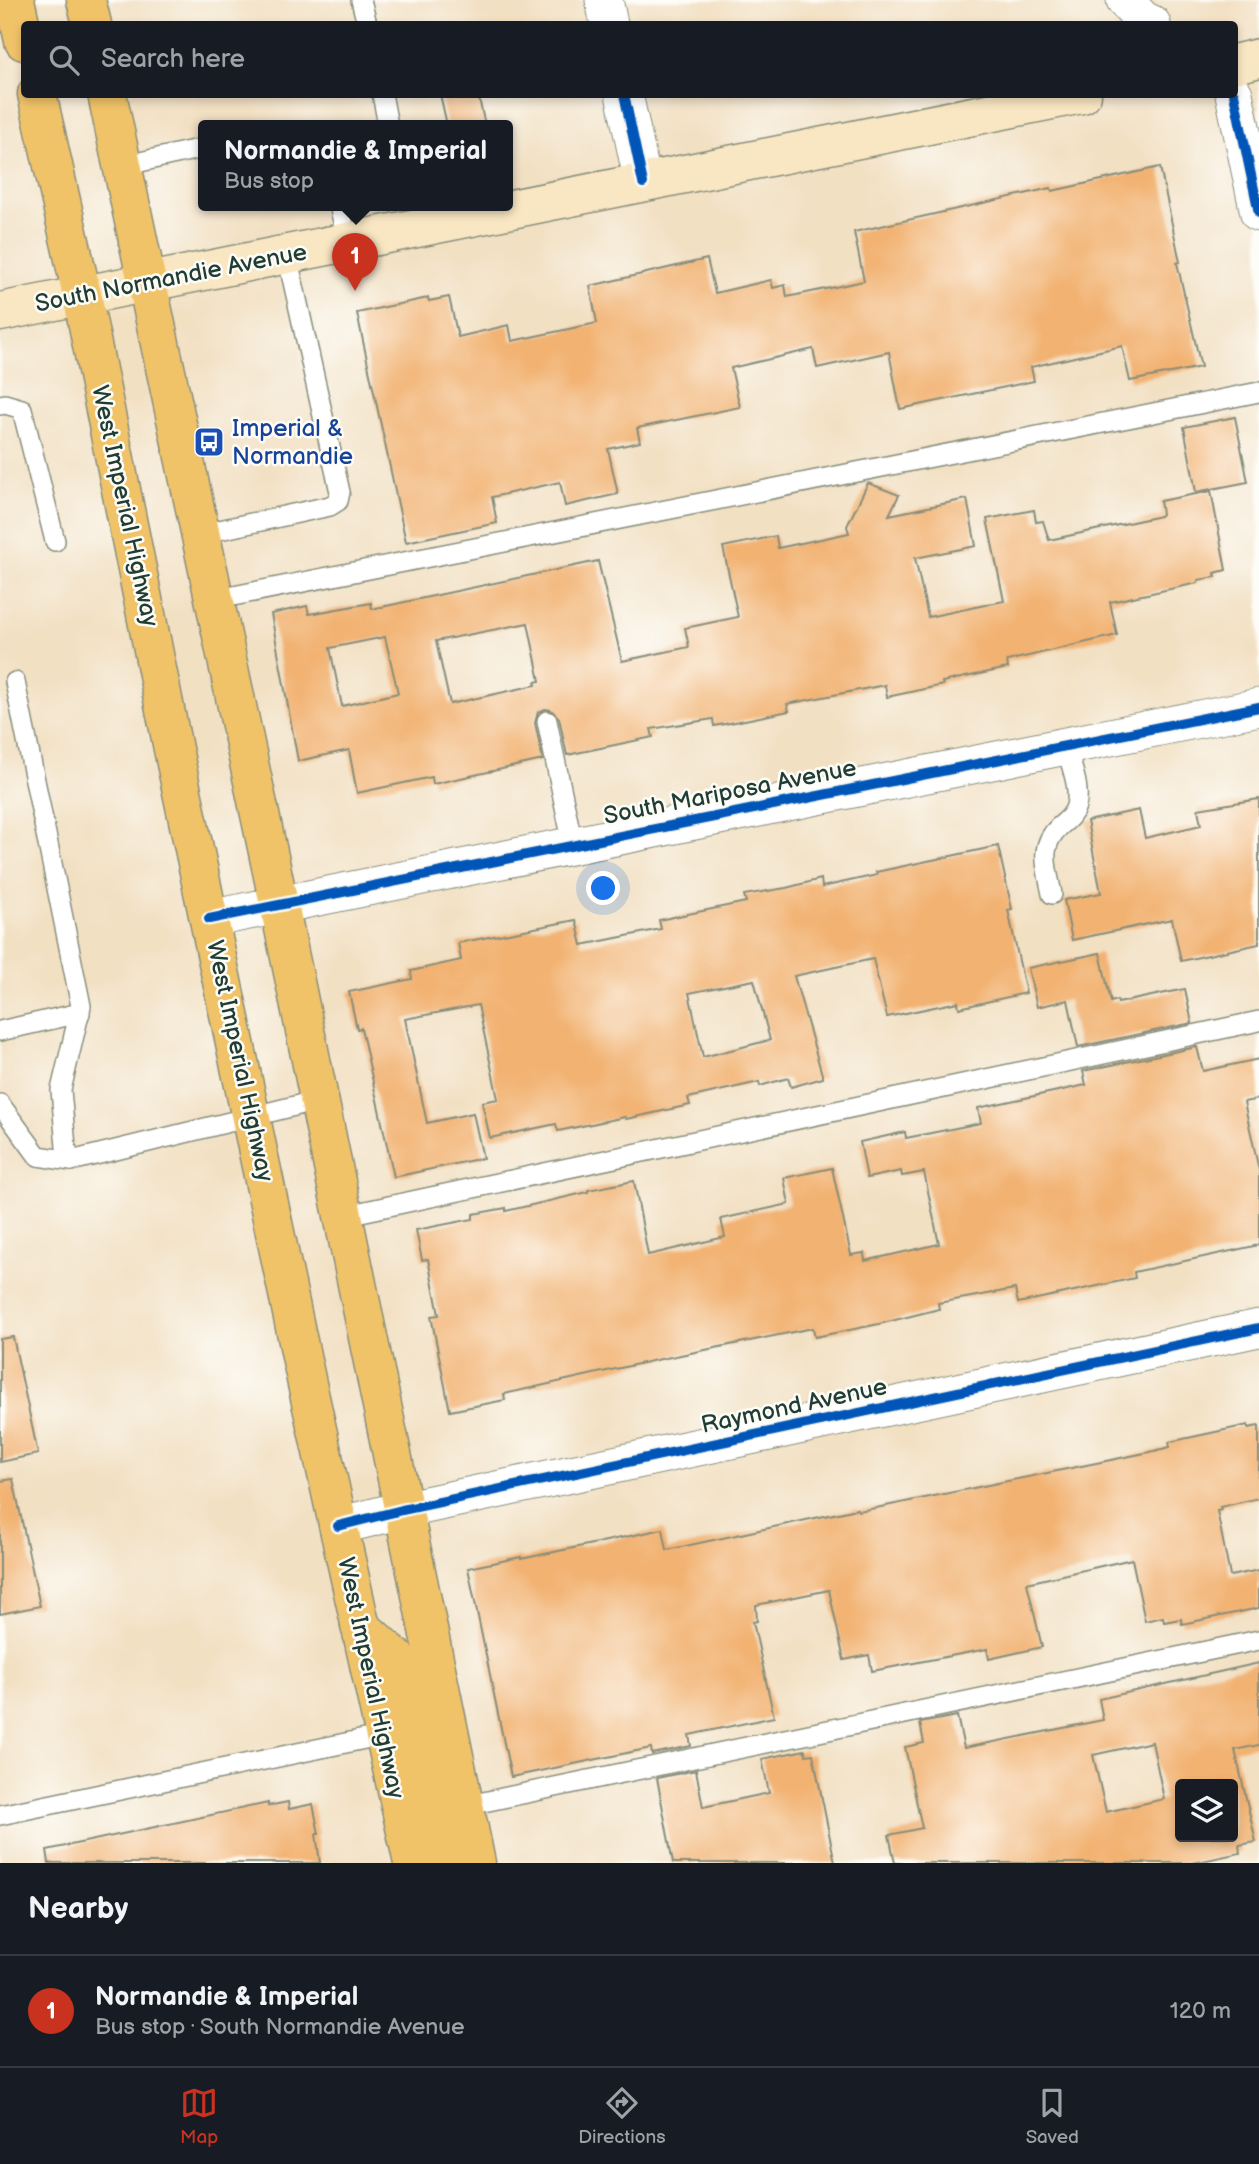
<!DOCTYPE html>
<html lang="en">
<head>
<meta charset="utf-8">
<style>
	body { margin:0; font-family:"Balsamiq Sans",sans-serif; background:#242831; color:#f1f3f6 }
	.controls { position:absolute; right:21px; bottom:21px; display:grid; overflow:hidden; border-radius:7px; box-shadow:0 4px 10px #0003 }
	.controls button { width:63px; height:63px; display:grid; place-items:center; padding:0; border:0; border-bottom:2px solid #363941; background:#171b24; color:#f1f3f6; font:35px sans-serif }
	.you { position:absolute; left:604px; top:889px; width:24px; height:24px; margin:-18px; border:5px solid #fff; border-radius:50%; background:#1a73e8; box-shadow:0 0 0 10px #1a73e833 }
	.badge { display:grid; place-items:center; width:46px; height:46px; border-radius:50%; background:#c8321e; color:#fff; font-size:23px; font-weight:700 }
	.pin { position:absolute; translate:-50% -58px; filter:drop-shadow(0 2px 4px #0008) }
	.pin::after { content:''; position:absolute; top:37px; width:24px; height:21px; background:inherit; clip-path:polygon(0 0,100% 0,50% 100%) }
	.popup { position:absolute; left:198px; top:120px; width:315px; height:91px; box-sizing:border-box; display:grid; place-content:center; border-radius:7px; background:#171b24; filter:drop-shadow(0 2px 5px #0005); font-size:23px; white-space:nowrap; color:#9ea1a6 }
	.popup b { font-size:26px; color:#f1f3f6 }
	.popup::after { content:''; position:absolute; left:50%; top:100%; margin-left:-14px; border:14px solid transparent; border-top-color:#171b24 }
	.list { margin:0; padding:0; list-style:none }
	h2 { display:flex; justify-content:space-between; align-items:center; height:91px; margin:0; padding:0 28px; font-size:30px }
	h2 small { font-size:23px; font-weight:400; color:#9ea1a6 }
	.list li { display:grid; grid-template-columns:46px 1fr auto; gap:21px; align-items:center; box-sizing:border-box; height:112px; padding:0 28px; border-top:2px solid #363941 }
	.list b { display:block; font-size:26px; white-space:nowrap }
	.list p { margin:0; font-size:23px; white-space:nowrap; color:#9ea1a6 }
	.list em { font-size:23px; font-style:normal; color:#9ea1a6 }
	.icon { flex:none; width:38px; height:38px; fill:none; stroke:currentColor; stroke-width:2; stroke-linecap:round; stroke-linejoin:round }
	.map { position:relative; flex:none; width:1259px; height:1863px; overflow:hidden }
	.search { position:absolute; background:#171b24; box-shadow:0 4px 10px #0003; left:21px; right:21px; top:21px; height:77px; display:flex; align-items:center; gap:18px; box-sizing:border-box; padding:0 24px; border-radius:7px; color:#9ea1a6; font-size:26px }
	.sheet { height:203px; background:#171b24 }
	nav { display:flex; justify-content:space-around; align-items:center; box-sizing:border-box; height:98px; border-top:2px solid #363941; background:#171b24; font-size:19px; color:#9ea1a6 }
	nav a { display:grid; justify-items:center; gap:4px }
	nav .on { color:#c8321e }
	.map>svg:first-child { display:block }
	.building { fill:#f2b272; fill-rule:evenodd }
	.lines { fill:none; stroke-linecap:round; stroke-linejoin:round }
	.lane-casing { stroke:#888e7c; stroke-width:22 }
	.street-casing { stroke:#888e7c; stroke-width:39 }
	.secondary-casing { stroke:#888e7c; stroke-width:41 }
	.primary-casing { stroke:#888e7c; stroke-width:41 }
	.lane { stroke:#fff; stroke-width:19 }
	.street { stroke:#fff; stroke-width:37 }
	.secondary { stroke:#f9e7c3; stroke-width:38 }
	.primary { stroke:#f1c369; stroke-width:38 }
	.cycleway-casing { stroke:#fdfcf7; stroke-width:15 }
	.cycleway { stroke:#0057b8; stroke-width:10 }
	.labels { text-anchor:middle; dominant-baseline:central; stroke-width:5; stroke-linejoin:round; paint-order:stroke }
	.street-label { font-size:24px; fill:#1f3d34; stroke:#fdfcf7 }
	.transit-label { font-size:24px; fill:#164399; stroke:#fdfcf7; text-anchor:start }
</style>
</head>
<body>
<div class="map">
<svg width="1259" height="1863" viewBox="0 0 1259 1863">
	<rect width="100%" height="100%" fill="#fdfcf7"/>
	<filter id="ink" filterUnits="userSpaceOnUse"><feTurbulence type="fractalNoise" baseFrequency=".0143" numOctaves="2"/><feDisplacementMap in="SourceGraphic" scale="14" xChannelSelector="R" yChannelSelector="G"/><feConvolveMatrix kernelMatrix="1 2 1 2 8 2 1 2 1" color-interpolation-filters="sRGB"/></filter>
	<filter id="wash" filterUnits="userSpaceOnUse"><feTurbulence type="fractalNoise" baseFrequency=".00686" numOctaves="4" result="noise"/><feDisplacementMap in="SourceGraphic" scale="28" xChannelSelector="R" yChannelSelector="G"/><feGaussianBlur stdDeviation="1.57" result="paint"/><feColorMatrix in="noise" values="0 0 0 0 0 0 0 0 0 0 0 0 0 0 0 0 0 1.4 0 .05"/><feComposite in="paint" operator="in"/></filter>
	<g filter="url(#wash)">
		<rect width="100%" height="100%" fill="#f2e0c3"/>
		<g id="blocks">
			<g class="building">
				<polygon points="440,94 478,94 485,125 447,125"/>
				<polygon points="1160,167 1180,262 1177,263 1201,367 1130,381 1122,346 1031,367 1034,381 900,409 889,352 817,368 813,349 731,368 740,407 637,428 640,442 608,449 618,494 565,506 560,482 492,497 497,523 406,542 357,313 428,298 429,301 449,297 458,337 509,325 512,341 597,323 590,286 707,259 715,293 771,280 773,288 785,285 787,297 864,281 854,232 1051,188 1052,191"/>
				<polygon points="1235,417 1248,482 1196,492 1184,427"/>
				<path d="M868 483 899 495 889 515 967 499 976 546 915 558 928 617 1004 601 987 519 1034 510 1036 522 1043 521 1049 540 1160 516 1162 514 1160 501 1211 491 1226 570 1215 573 1216 577 1198 580V583L1110 602 1117 635 1007 661 1008 668 942 682 943 685 887 697 885 685 787 704 789 711 735 722 714 726 713 719 651 729 653 737 567 755 559 718 551 710 545 709 538 712 535 723 543 760 433 784 432 777 357 793 349 750 298 761 271 614 307 606 309 614 371 603 372 609 598 561 622 661 689 647 685 628 738 617 723 547 776 536 778 548 849 533 847 526ZM528 623 540 681 535 682 536 685 450 704 436 641ZM385 637 398 693 342 706 330 648Z"/>
				<polygon points="1259,799 1259,944 1181,961 1172,919 1072,940 1064,900 1101,893 1087,821 1139,810 1145,838 1201,825 1198,809"/>
				<path d="M998 846 1012 909 1008 910 1026 993 959 1008 958 1002 887 1017 873 959 794 976 823 1078 791 1087 788 1078 760 1086 759 1082 688 1098 690 1105 626 1119 625 1117 558 1131 556 1124 490 1138 482 1102 498 1099 478 1005 405 1019 427 1123 473 1113 483 1158 394 1177 361 1028 357 1029 349 992 412 979 411 971 461 960 458 943 576 920 582 945 661 929 659 920 746 902 744 895 786 888 821 879 822 887 877 875 876 872ZM754 980 770 1040 703 1057 689 993Z"/>
				<polygon points="1100,953 1111,1002 1117,1000 1118,1003 1185,989 1192,1023 1078,1047 1068,1000 1037,1007 1028,968"/>
				<polygon points="1197,1047 1203,1071 1259,1059 1259,1099 1244,1102 1259,1170 1259,1245 1134,1272 1135,1278 1018,1303 1015,1289 938,1303 939,1309 879,1324 815,1337 813,1328 656,1360 504,1394 505,1400 450,1411 431,1316 439,1315 428,1259 422,1260 416,1230 473,1219 473,1214 506,1208 506,1211 588,1192 588,1190 634,1181 648,1255 725,1237 721,1219 789,1204 784,1178 832,1168 851,1255 864,1253 865,1261 939,1244 924,1172 902,1176 901,1171 867,1178 860,1142 905,1132 906,1138 981,1123 978,1108 1086,1085 1083,1071"/>
				<polygon points="13,1337 38,1454 0,1462 0,1339"/>
				<polygon points="1248,1425 1248,1428 1259,1426 1259,1498 1220,1507 1221,1510 1217,1511 1230,1576 1259,1570 1259,1608 1182,1624 1181,1619 1164,1622 1163,1617 1145,1621 1132,1559 1027,1583 1042,1647 989,1659 987,1649 872,1671 869,1655 844,1660 829,1590 756,1605 757,1621 753,1622 774,1717 689,1735 691,1746 652,1754 651,1748 511,1777 468,1568 521,1557 521,1559 663,1529 667,1550 857,1509 858,1511 876,1508 1150,1452 1170,1447 1169,1442"/>
				<polygon points="13,1479 40,1606 0,1614 0,1481"/>
				<path d="M1259 1663V1745L1235 1750 1256 1842 1239 1845 1240 1853 1193 1863H895L889 1835 922 1828 905 1747 924 1743 920 1723 957 1716 964 1748 1103 1720 1099 1699ZM1152 1742 1164 1799 1106 1812 1093 1755ZM1180 1784H1233V1837H1180Z"/>
				<polygon points="805,1750 806,1755 813,1754 835,1863 673,1863 657,1778 696,1770 703,1807 769,1793 762,1759"/>
				<polygon points="288,1802 289,1809 313,1804 319,1834 316,1834 320,1863 49,1863 47,1850 268,1803 268,1806"/>
			</g>
		</g>
	</g>
	<g filter="url(#ink)">
		<use href="#blocks" fill-opacity="0" stroke="#888e7c" stroke-width="2"/>
		<g class="lines">
			<g class="lane-casing">
				<g id="lane">
					<polyline points="361,0 367,24"/>
					<polyline points="382,94 388,125"/>
					<polyline points="122,166 203,148"/>
					<polyline points="339,205 348,242"/>
					<polyline points="0,405 5,404 22,409 55,541"/>
					<polyline points="201,534 330,506 338,501 340,492 287,255"/>
					<polyline points="213,600 1259,392"/>
					<polyline points="15,682 81,1006 61,1090 66,1147 71,1161"/>
					<polyline points="547,721 573,845"/>
					<path d="M1052 894C1047 868 1038 847 1059 827 1067 820 1073 816 1076 806 1081 787 1070 764 1066 746"/>
					<polyline points="0,1031 80,1013"/>
					<polyline points="0,1104 38,1156 71,1161 319,1100"/>
					<polyline points="342,1216 1259,1021"/>
					<polyline points="464,1806 1259,1640"/>
					<polyline points="0,1815 384,1735"/>
				</g>
			</g>
			<g class="street-casing">
				<g id="street">
					<polyline points="604,0 609,24"/>
					<polyline points="1125,0 1142,19 1152,24"/>
					<polyline points="624,94 643,183"/>
					<polyline points="1234,94 1259,213"/>
					<polyline points="209,919 1259,707"/>
					<polyline points="338,1526 402,1510 1259,1328"/>
				</g>
			</g>
			<g class="secondary-casing">
				<g id="secondary">
					<polyline points="1234,64 1259,58"/>
					<polyline points="0,312 1082,94"/>
				</g>
			</g>
			<g class="primary-casing">
				<g id="primary">
					<polyline points="15,0 24,41"/>
					<polyline points="86,0 92,24"/>
					<polyline points="37,94 82,295 173,749 307,1384 413,1863"/>
					<polyline points="107,94 279,904 476,1863"/>
					<polyline points="360,1626 398,1660 442,1863"/>
				</g>
			</g>
			<use href="#lane" class="lane"/>
			<use href="#street" class="street"/>
			<use href="#secondary" class="secondary"/>
			<use href="#primary" class="primary"/>
			<g class="cycleway-casing">
				<g id="cycleway">
					<polyline points="624,94 643,183"/>
					<polyline points="1234,94 1259,213"/>
					<polyline points="209,919 1259,707"/>
					<polyline points="338,1526 402,1510 1259,1328"/>
				</g>
			</g>
			<use href="#cycleway" class="cycleway"/>
		</g>
	</g>
	<defs>
		<g id="bus-square" transform="scale(1.575)"><rect x="-9" y="-9" width="18" height="18" rx="4" fill="#1a4fb4" stroke="#fdfcf7"/><path d="M-5-6H5V4H4V6H2V4H-2V6H-4V4H-5ZM-3.5-4V0h7V-4ZM-3.5 1.2v1.5H-2V1.2ZM2 1.2v1.5H3.5V1.2Z" fill="#fff"/></g>
	</defs>
	<g fill-rule="evenodd">
		<use href="#bus-square" x="209" y="442"/>
	</g>
	<g class="labels">
		<g class="street-label">
			<text transform="translate(171 278) rotate(-11)">South Normandie Avenue</text>
			<text transform="translate(125 506) rotate(78)">West Imperial Highway</text>
			<text transform="translate(730 792) rotate(-11)">South Mariposa Avenue</text>
			<text transform="translate(240 1061) rotate(78)">West Imperial Highway</text>
			<text transform="translate(794 1406) rotate(-12)">Raymond Avenue</text>
			<text transform="translate(371 1678) rotate(78)">West Imperial Highway</text>
		</g>
		<g class="transit-label">
			<text x="232" y="428">Imperial &amp;<tspan x="232" dy="28">Normandie</tspan></text>
		</g>
	</g>
</svg>
<div class="controls">
<button><svg class="icon" aria-label="layers" viewBox="0 0 24 24"><path d="M12 4l9 5-9 5-9-5zM3 14l9 5 9-5"/></svg></button>
</div>
<div class="you"></div>
<div class="pin badge" style="left:355px;top:291px">1</div>
<div class="popup"><b>Normandie &amp; Imperial</b>Bus stop</div>
<div class="search"><svg class="icon" aria-label="search" viewBox="0 0 24 24"><circle cx="10" cy="10" r="6"/><path d="M15 15l6 6"/></svg>Search here</div>
</div>
<section class="sheet">
<h2>Nearby<small></small></h2>
<ul class="list">
<li><span class="badge">1</span><div><b>Normandie &amp; Imperial</b><p>Bus stop · South Normandie Avenue</p></div><em>120 m</em></li>
</ul>
</section>
<nav>
<a class="on"><svg class="icon" aria-label="map" viewBox="0 0 24 24"><path d="M3 6l6-2 6 2 6-2v14l-6 2-6-2-6 2zM9 4v14M15 6v14"/></svg>Map</a>
<a><svg class="icon" aria-label="directions" viewBox="0 0 24 24"><path d="M12 3l9 9-9 9-9-9zM9 14v-3h6M13 9l2 2-2 2"/></svg>Directions</a>
<a><svg class="icon" aria-label="saved" viewBox="0 0 24 24"><path d="M7 4h10v16l-5-4-5 4z"/></svg>Saved</a>
</nav>
</body>
</html>
